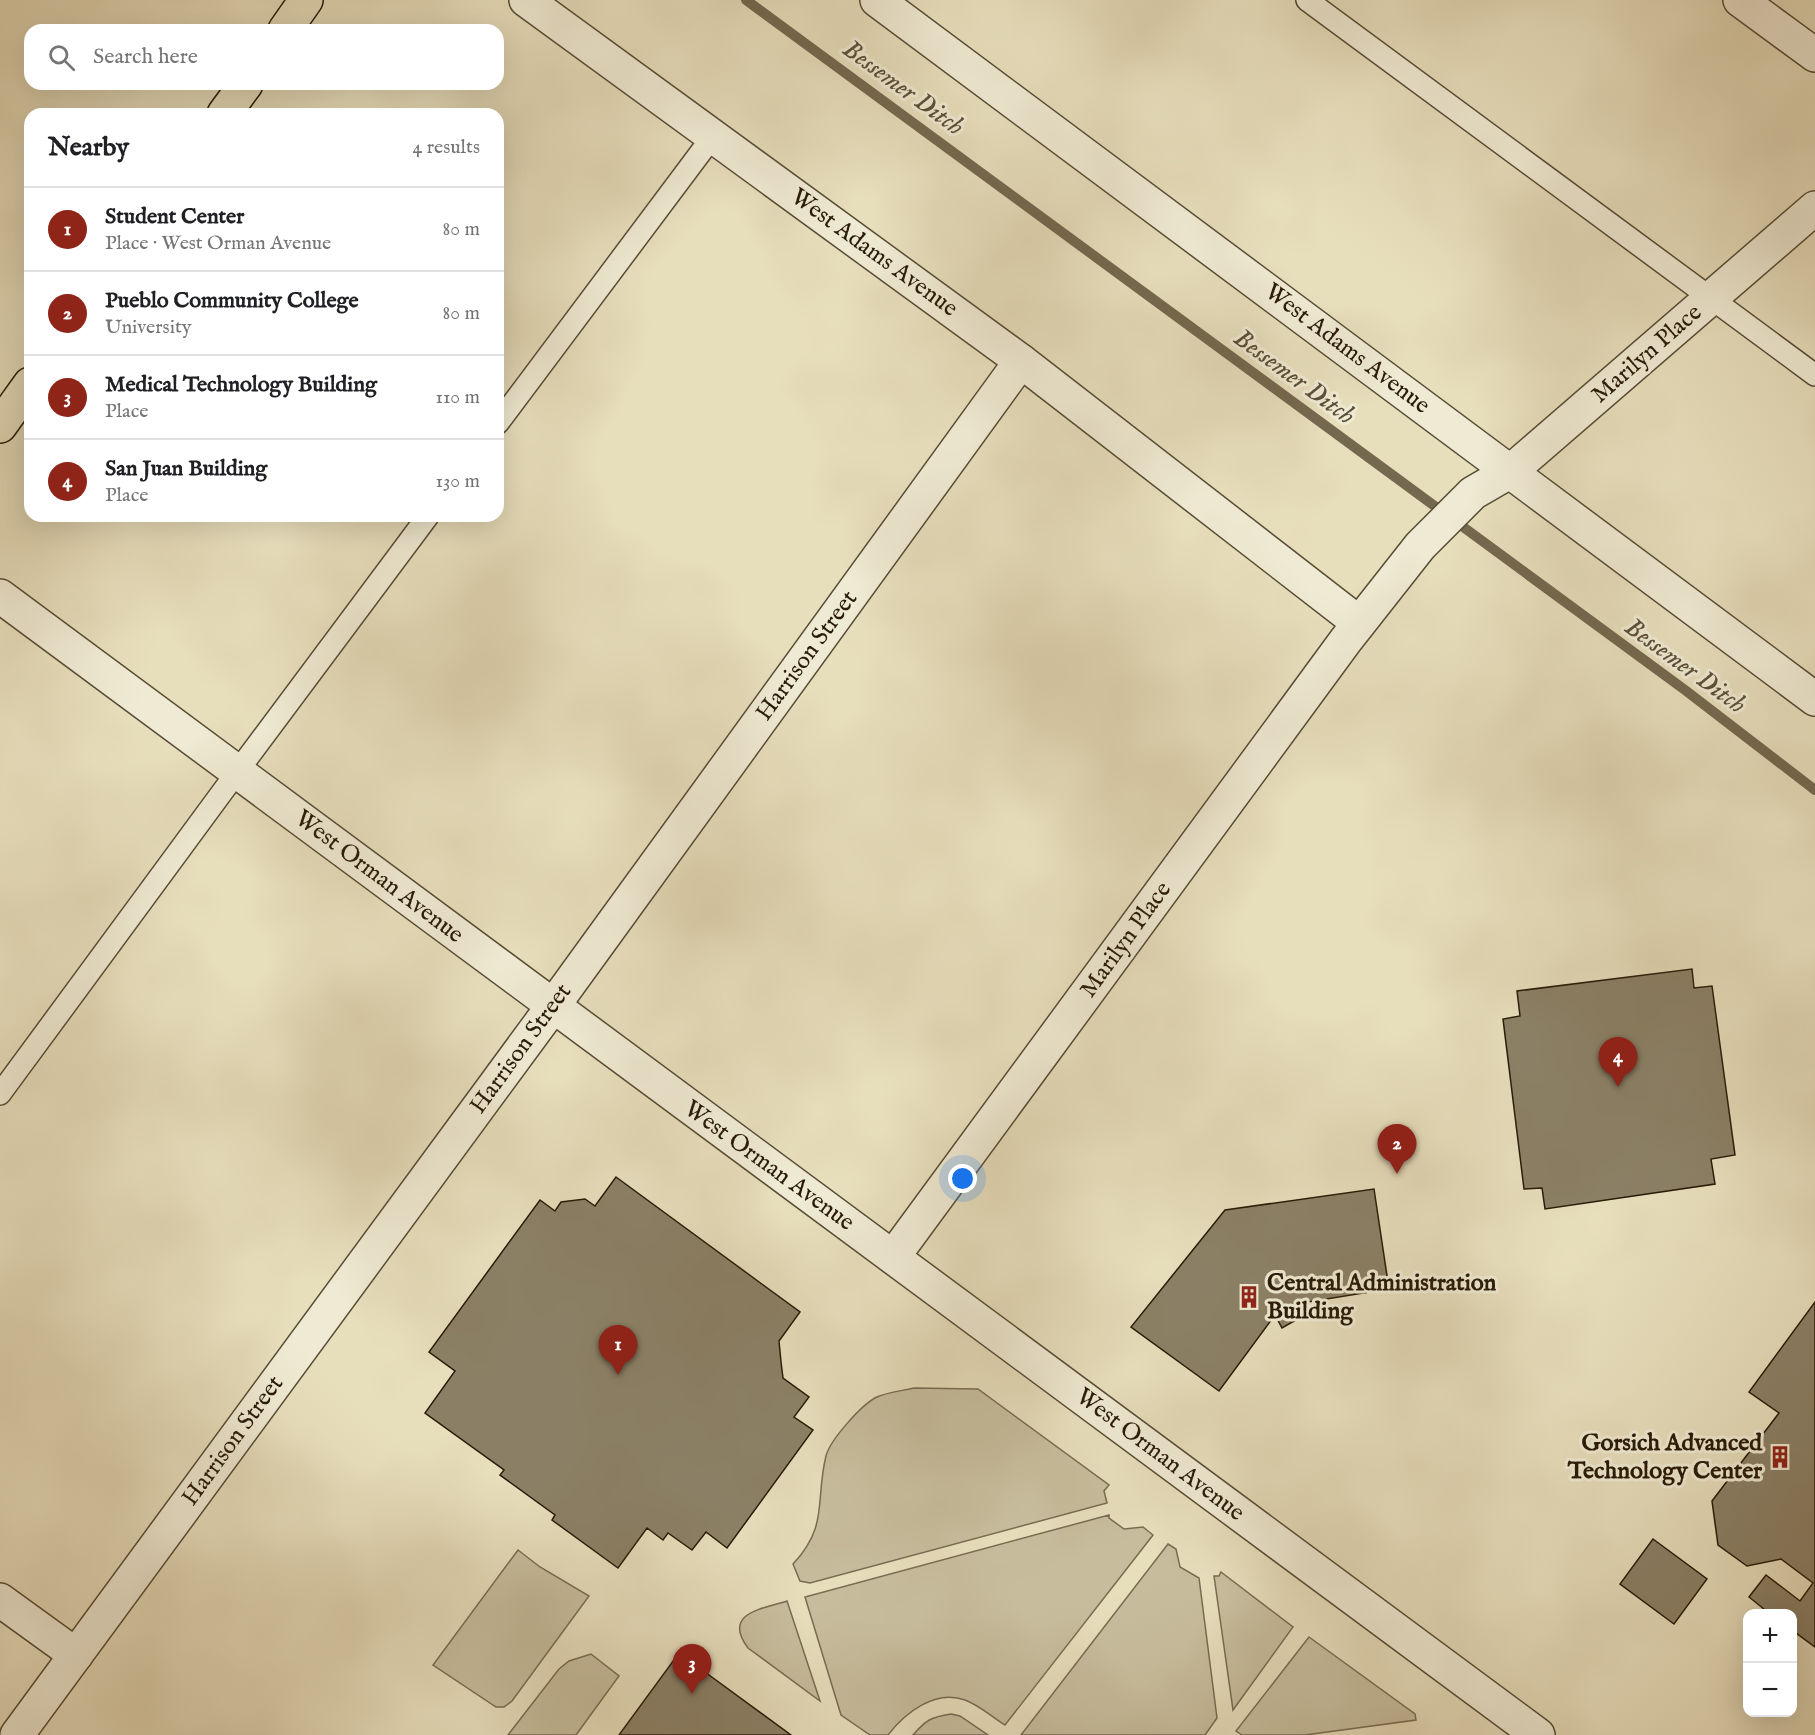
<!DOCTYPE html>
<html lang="en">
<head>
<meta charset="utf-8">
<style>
	body { margin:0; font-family:"IM FELL English",serif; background:#f2f2f2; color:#202124 }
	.controls { position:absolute; right:18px; bottom:18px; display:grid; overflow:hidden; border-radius:12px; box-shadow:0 6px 24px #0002 }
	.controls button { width:54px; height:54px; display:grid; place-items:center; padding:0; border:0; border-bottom:2px solid #e0e0e0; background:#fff; color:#202124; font:30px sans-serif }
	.you { position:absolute; left:963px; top:1179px; width:21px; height:21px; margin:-15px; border:4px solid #fff; border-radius:50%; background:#1a73e8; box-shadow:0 0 0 9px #1a73e833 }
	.badge { display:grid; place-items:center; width:39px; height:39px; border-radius:50%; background:#8f2418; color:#fff; font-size:20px; font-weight:700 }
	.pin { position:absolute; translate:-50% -50px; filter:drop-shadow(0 2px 3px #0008) }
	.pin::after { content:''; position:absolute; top:32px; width:21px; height:18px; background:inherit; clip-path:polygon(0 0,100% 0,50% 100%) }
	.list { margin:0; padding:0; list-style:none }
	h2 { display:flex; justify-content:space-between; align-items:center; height:78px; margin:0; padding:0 24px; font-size:26px }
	h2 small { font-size:20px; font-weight:400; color:#757577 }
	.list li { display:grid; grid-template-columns:39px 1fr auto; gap:18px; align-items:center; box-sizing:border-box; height:84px; padding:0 24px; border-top:2px solid #e0e0e0 }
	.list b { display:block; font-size:22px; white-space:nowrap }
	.list p { margin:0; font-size:20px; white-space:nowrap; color:#757577 }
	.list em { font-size:20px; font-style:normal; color:#757577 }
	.icon { flex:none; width:33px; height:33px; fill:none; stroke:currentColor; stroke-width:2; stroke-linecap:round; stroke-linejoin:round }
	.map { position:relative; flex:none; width:1815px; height:1735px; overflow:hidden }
	.search { position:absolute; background:#fff; box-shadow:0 6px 24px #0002; left:24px; top:24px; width:480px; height:66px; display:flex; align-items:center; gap:15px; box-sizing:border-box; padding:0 21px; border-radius:18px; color:#757577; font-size:22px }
	.panel { position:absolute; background:#fff; box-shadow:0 6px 24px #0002; left:24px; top:108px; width:480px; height:414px; border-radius:18px }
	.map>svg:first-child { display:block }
	.green { fill:#c7bd9d; stroke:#786c52; stroke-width:1.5 }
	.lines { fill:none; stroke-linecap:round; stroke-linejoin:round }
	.stream { stroke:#74684f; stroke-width:10 }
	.building { fill:#8b8066; stroke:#281b08; stroke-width:1.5 }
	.service-casing { stroke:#584c35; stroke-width:24 }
	.minor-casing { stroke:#584c35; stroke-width:36 }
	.tertiary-casing { stroke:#584c35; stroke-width:36 }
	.primary-casing { stroke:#281b08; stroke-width:36 }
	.service { stroke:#efead3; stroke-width:21 }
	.minor { stroke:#efead3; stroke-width:33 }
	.tertiary { stroke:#efead3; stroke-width:33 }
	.primary { stroke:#e7debc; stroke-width:33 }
	.labels { text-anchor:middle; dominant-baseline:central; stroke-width:6; stroke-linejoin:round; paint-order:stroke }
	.street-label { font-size:24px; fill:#281b08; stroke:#efead3 }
	.poi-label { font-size:24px; font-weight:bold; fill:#281b08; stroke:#efead3; text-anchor:start }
	.water-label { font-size:26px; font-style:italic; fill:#5a4f38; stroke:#efead3 }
</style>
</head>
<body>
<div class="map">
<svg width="1815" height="1735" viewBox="0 0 1815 1735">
	<rect width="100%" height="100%" fill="#e7debc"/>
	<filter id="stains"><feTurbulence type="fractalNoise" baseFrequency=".00333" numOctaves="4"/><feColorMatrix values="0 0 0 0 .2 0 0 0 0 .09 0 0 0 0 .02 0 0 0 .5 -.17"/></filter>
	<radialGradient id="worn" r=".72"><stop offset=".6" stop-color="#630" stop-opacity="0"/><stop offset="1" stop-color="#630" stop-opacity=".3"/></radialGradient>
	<g class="green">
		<path d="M914 1388 978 1389 1109 1485 1104 1491 1107 1503 810 1583 800 1581 793 1564C829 1526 815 1500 826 1456 830 1440 862 1404 877 1397 888 1392 902 1391 914 1388Z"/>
		<path d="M1109 1515V1518L1124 1529 1143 1527 1153 1535 1005 1725C992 1717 979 1705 965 1700 935 1689 905 1713 888 1735H870L841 1715 805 1597Z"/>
		<polygon points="1168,1544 1176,1549 1180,1567 1199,1578 1217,1718 1205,1735 1021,1735"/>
		<polygon points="518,1550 540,1567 589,1596 512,1701 504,1707 496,1707 433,1665"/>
		<polygon points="1221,1572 1293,1627 1233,1710 1214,1576 1219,1576"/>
		<path d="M787 1601 820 1701 748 1648C722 1613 762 1609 787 1601Z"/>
		<polygon points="1309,1637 1415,1714 1416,1720 1305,1735 1242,1735 1236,1731"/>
		<polygon points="591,1654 619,1676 576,1735 508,1735 559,1669 569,1661"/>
		<path d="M951 1714 960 1716 988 1735H913C926 1720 931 1717 951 1714Z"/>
	</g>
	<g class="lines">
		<polyline class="stream" points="746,0 1685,690 1815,790"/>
	</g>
	<g class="building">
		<polygon points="1692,969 1694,988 1712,986 1735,1155 1711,1159 1715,1184 1545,1209 1542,1188 1524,1189 1503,1019 1520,1016 1517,991"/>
		<polygon points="616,1177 800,1312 779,1341 781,1362 783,1378 809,1397 794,1417 813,1430 727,1548 706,1532 692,1550 668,1533 663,1540 647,1528 618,1568 552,1520 555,1515 500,1475 504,1470 425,1413 455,1371 429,1352 540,1200 555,1211 561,1202 585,1199 595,1206"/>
		<polygon points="1374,1189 1389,1289 1295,1304 1303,1316 1282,1328 1275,1315 1219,1391 1131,1327 1225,1210"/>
		<polygon points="1815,1302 1815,1647 1792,1630 1792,1614 1770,1614 1749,1597 1766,1575 1800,1601 1813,1583 1781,1559 1747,1566 1718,1545 1712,1501 1779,1413 1749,1392"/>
		<polygon points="1653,1539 1707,1579 1674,1624 1620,1584"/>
		<polygon points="679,1653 791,1735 619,1735"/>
	</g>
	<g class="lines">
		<g class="service-casing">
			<g id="service">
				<polyline points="1307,0 1815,375"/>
				<polyline points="498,423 713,136"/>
				<polyline points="0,1094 237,772 428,516"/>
			</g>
		</g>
		<g class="minor-casing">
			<g id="minor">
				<polyline points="526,0 1021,361 1359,623"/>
				<polyline points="877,0 1815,699"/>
				<polyline points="1740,0 1815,55"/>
				<polyline points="893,1257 1346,640 1420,546 1473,493 1511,471 1815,208"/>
				<polyline points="0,1600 76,1655"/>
				<polyline points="17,1735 553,1006 1021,361"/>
			</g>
		</g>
		<g class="tertiary-casing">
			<polyline id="tertiary" points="0,596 1538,1735"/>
		</g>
		<g class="primary-casing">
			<g id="primary">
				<polyline points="285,30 306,0"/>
				<polyline points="224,114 246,84"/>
				<polyline points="0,426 30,384"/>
			</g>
		</g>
		<use href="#service" class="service"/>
		<use href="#minor" class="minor"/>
		<use href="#tertiary" class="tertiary"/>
		<use href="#primary" class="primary"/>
	</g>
	<defs>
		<g id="building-bare" transform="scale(1.8)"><path d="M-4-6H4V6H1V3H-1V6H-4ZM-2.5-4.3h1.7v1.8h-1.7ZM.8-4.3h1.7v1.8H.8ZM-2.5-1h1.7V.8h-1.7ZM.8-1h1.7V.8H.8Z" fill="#8f2418" stroke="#efead3" stroke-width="2.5" paint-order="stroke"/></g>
	</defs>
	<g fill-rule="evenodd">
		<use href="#building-bare" x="1249" y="1297"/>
		<use href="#building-bare" x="1780" y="1457"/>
	</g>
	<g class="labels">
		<g class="street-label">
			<text transform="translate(874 253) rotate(36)">West Adams Avenue</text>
			<text transform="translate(1347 349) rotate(37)">West Adams Avenue</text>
			<text transform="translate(1647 354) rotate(-41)">Marilyn Place</text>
			<text transform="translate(807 656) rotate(-54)">Harrison Street</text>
			<text transform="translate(379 877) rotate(37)">West Orman Avenue</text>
			<text transform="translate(1126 940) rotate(-54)">Marilyn Place</text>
			<text transform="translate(521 1049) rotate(-54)">Harrison Street</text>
			<text transform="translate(769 1166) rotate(36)">West Orman Avenue</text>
			<text transform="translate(233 1441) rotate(-54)">Harrison Street</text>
			<text transform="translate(1160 1455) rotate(37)">West Orman Avenue</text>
		</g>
		<g class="poi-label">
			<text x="1267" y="1283">Central Administration<tspan x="1267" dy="28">Building</tspan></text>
			<text x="1762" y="1443" text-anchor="end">Gorsich Advanced<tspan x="1762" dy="28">Technology Center</tspan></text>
		</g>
		<g class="water-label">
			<text transform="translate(903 88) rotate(36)">Bessemer Ditch</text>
			<text transform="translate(1294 377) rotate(36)">Bessemer Ditch</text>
			<text transform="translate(1685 666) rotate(36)">Bessemer Ditch</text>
		</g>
	</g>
	<rect width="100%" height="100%" filter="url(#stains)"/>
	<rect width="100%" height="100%" fill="url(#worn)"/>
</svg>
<div class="controls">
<button>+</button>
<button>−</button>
</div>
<div class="you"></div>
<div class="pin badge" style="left:618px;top:1375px">1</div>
<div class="pin badge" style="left:1397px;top:1174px">2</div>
<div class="pin badge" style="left:692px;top:1694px">3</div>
<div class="pin badge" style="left:1618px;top:1087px">4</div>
<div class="search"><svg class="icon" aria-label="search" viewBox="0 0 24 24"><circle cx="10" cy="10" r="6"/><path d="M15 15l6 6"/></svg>Search here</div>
<section class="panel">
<h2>Nearby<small>4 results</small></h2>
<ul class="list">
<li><span class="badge">1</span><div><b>Student Center</b><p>Place · West Orman Avenue</p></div><em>80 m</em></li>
<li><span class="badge">2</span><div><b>Pueblo Community College</b><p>University</p></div><em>80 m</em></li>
<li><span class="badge">3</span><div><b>Medical Technology Building</b><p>Place</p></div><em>110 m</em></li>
<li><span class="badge">4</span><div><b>San Juan Building</b><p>Place</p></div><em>130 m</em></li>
</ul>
</section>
</div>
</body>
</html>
